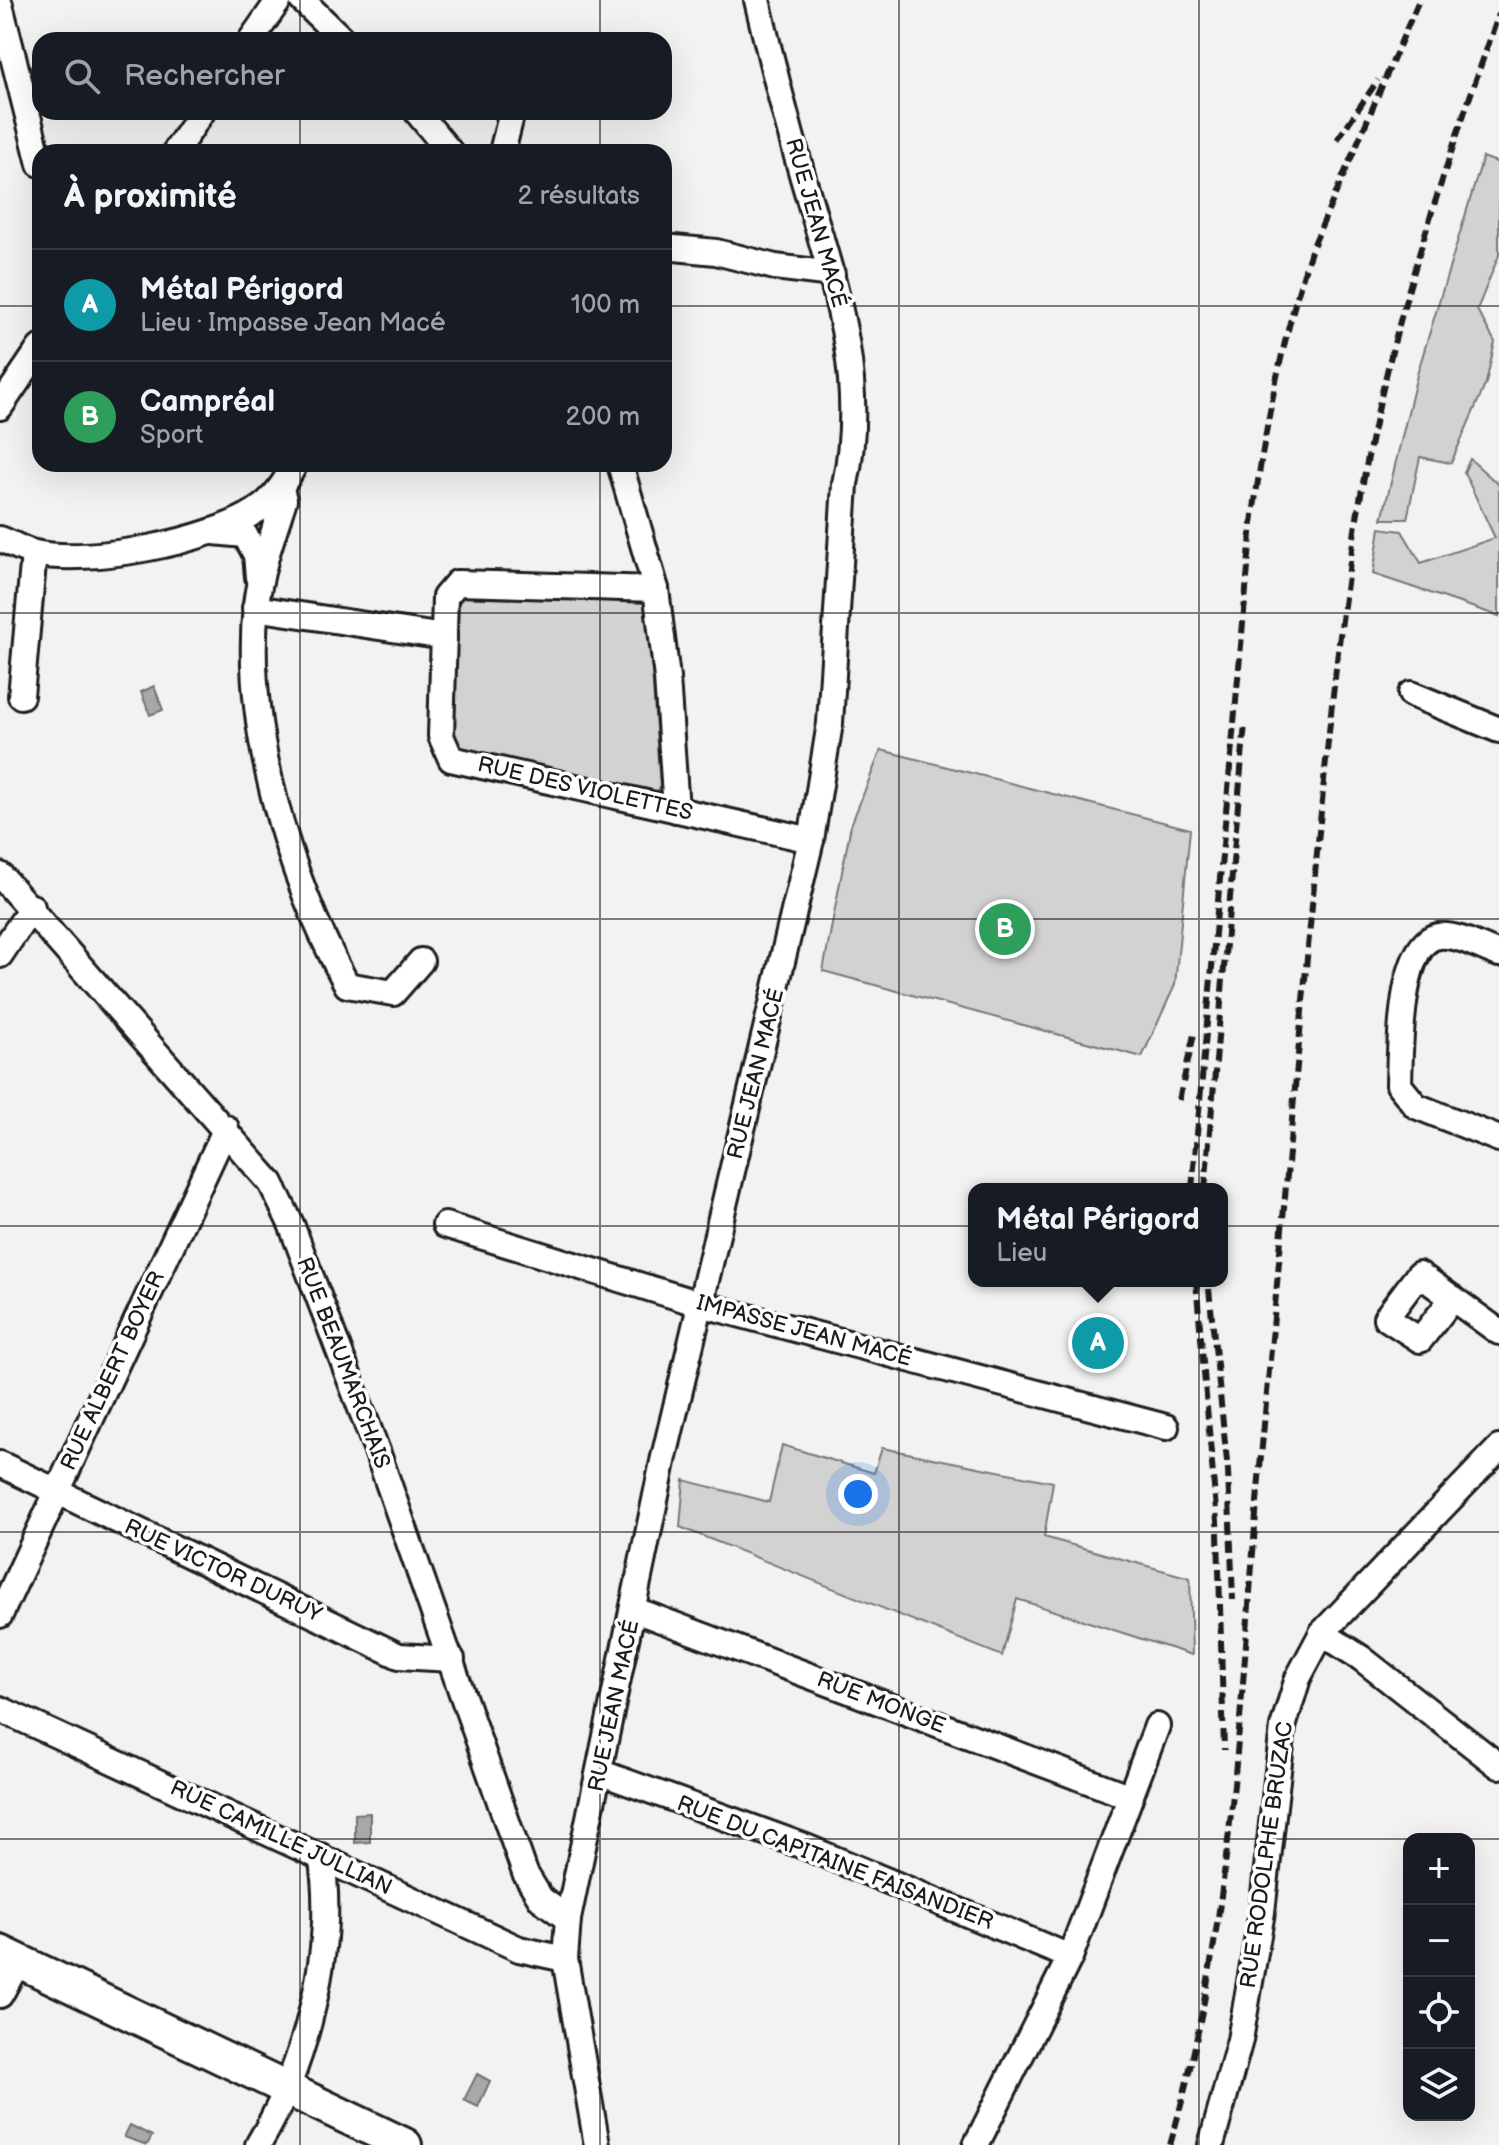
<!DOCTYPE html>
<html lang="fr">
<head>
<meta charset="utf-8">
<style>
	body { margin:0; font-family:"Balsamiq Sans",sans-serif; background:#20242c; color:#f1f3f6 }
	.controls { position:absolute; right:24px; bottom:24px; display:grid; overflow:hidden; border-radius:16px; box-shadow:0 8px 32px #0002 }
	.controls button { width:72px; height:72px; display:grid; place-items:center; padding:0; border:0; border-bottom:2px solid #363941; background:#171b24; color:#f1f3f6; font:40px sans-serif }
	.you { position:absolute; left:858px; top:1494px; width:28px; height:28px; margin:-20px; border:6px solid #fff; border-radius:50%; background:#1a73e8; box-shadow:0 0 0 12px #1a73e833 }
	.badge { display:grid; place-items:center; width:52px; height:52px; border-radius:50%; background:#1a73e8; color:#fff; font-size:26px; font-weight:700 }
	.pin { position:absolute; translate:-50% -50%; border:4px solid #fff; box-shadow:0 2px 8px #0006 }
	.popup { position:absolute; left:968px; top:1183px; width:260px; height:104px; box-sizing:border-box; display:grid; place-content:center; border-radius:16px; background:#171b24; filter:drop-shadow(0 2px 6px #0005); font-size:26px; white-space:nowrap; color:#9ea1a6 }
	.popup b { font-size:30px; color:#f1f3f6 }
	.popup::after { content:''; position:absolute; left:50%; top:100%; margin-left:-16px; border:16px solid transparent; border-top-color:#171b24 }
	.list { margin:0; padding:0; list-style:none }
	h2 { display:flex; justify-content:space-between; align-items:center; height:104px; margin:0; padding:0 32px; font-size:34px }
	h2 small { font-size:26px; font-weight:400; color:#9ea1a6 }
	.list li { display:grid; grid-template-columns:52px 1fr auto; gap:24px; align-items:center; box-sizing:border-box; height:112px; padding:0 32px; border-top:2px solid #363941 }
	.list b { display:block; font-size:30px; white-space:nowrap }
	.list p { margin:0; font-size:26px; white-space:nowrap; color:#9ea1a6 }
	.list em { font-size:26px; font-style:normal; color:#9ea1a6 }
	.icon { flex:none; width:44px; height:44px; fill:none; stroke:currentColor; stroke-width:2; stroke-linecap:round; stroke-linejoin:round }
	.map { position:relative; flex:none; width:1499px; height:2145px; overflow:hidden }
	.search { position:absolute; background:#171b24; box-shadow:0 8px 32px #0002; left:32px; top:32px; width:640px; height:88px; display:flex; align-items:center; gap:20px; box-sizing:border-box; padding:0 28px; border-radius:24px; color:#9ea1a6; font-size:30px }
	.panel { position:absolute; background:#171b24; box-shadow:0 8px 32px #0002; left:32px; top:144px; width:640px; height:328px; border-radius:24px }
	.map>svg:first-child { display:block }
	.green { fill:#d2d2d2; stroke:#777; stroke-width:2 }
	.water { fill:#a8a8a8; stroke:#707070; stroke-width:2 }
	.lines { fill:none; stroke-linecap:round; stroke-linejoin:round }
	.street-casing { stroke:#1c1c1c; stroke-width:30 }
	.secondary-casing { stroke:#1c1c1c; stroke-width:38 }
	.street { stroke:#fff; stroke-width:24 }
	.secondary { stroke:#fff; stroke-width:32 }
	.rail { stroke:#1c1c1c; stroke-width:6; stroke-dasharray:12 6; stroke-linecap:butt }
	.grid { fill:none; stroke:#1c1c1c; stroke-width:2; stroke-opacity:0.55 }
	.labels { text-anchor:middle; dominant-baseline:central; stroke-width:7; stroke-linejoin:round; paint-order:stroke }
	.street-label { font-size:22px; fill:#1c1c1c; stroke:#fff }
</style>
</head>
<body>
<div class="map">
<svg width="1499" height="2145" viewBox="0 0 1499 2145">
	<rect width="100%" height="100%" fill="#f2f2f2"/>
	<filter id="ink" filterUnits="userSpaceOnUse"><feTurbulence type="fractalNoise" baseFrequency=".0125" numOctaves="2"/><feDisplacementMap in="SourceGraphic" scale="16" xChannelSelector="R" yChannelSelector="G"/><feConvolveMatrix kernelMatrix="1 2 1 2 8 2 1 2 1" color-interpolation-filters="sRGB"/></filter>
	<g filter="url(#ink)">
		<g class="green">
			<polygon points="1483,157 1499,163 1499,255 1477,310 1495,342 1486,383 1451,463 1420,457 1407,519 1382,519 1418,371"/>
			<polygon points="1470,459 1499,485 1499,616 1373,574 1380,528 1402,531 1421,563 1495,538 1464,472"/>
			<polygon points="461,592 641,599 648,611 660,788 653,794 461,752 451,740 452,606"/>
			<polygon points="881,750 1190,829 1175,985 1142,1057 823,971 851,825"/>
			<polygon points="782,1445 874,1473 882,1448 1053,1482 1044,1537 1190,1578 1192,1655 1017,1599 1002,1656 680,1527 684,1480 769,1502"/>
		</g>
		<g class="water">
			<polygon points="154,686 163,710 150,715 141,692"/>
			<polygon points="370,1813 370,1842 355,1843 355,1814"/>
			<polygon points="477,2074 490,2081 478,2107 464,2100"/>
			<polygon points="130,2125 152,2136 147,2145 124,2137"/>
		</g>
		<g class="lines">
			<g class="street-casing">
				<g id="street">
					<polyline points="302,0 343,40"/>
					<polyline points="0,5 40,164"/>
					<polyline points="251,40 279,0"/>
					<polyline points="417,112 450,152"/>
					<polyline points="175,152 202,112"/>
					<polyline points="502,152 512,112"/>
					<polyline points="664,247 716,252 775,267 832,274"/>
					<polyline points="0,407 40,348"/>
					<polyline points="620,464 656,589 667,678 676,810"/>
					<path d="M281 489 284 500C273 534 260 570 256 605 243 727 289 878 347 985L393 993 421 961"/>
					<polyline points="214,532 245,535 256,555 258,577"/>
					<path d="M0 539C11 543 23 550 34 553 90 565 208 542 256 511 274 500 285 482 295 464"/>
					<polyline points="656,589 457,583 445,597 441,736 451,759 811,840"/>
					<polyline points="255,608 444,637"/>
					<polyline points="1411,694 1499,730"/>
					<polyline points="21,696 34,553"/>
					<polyline points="0,875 271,1183 291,1224 377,1451 525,1873 541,1899 568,1919"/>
					<path d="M1499 954C1482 948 1458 934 1439 936 1399 941 1400 1053 1399 1085L1416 1106 1499 1139"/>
					<polyline points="0,955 32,907"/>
					<polyline points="445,1225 700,1304 1166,1427"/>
					<polyline points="1453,1298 1420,1340 1386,1318 1419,1274 1499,1332"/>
					<polyline points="0,1464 399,1656 452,1659"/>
					<polyline points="635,1610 1128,1796"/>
					<polyline points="0,1615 226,1128"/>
					<polyline points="1322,1633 1361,1658 1499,1766"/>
					<polyline points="0,1709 519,1949 565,1959"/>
					<polyline points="599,1772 806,1847 1070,1957"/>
					<polyline points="0,1995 19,1961"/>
					<path d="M258 2145C305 2068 337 1945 321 1856"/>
					<path d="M597 2145 565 1959 568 1919 664 1457 811 840 830 723 845 484C868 376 833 281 803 178 786 119 771 60 757 0"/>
					<polyline points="976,2145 1070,1957 1157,1726"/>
					<polyline points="1211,2145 1240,2040 1262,1912 1283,1727 1298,1678 1322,1633 1499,1448"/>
				</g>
			</g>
			<g class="secondary-casing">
				<polyline id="secondary" points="0,1952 405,2145"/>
			</g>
			<use href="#street" class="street"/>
			<use href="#secondary" class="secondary"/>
			<g class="rail">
				<polyline points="1337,140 1378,80"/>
				<polyline points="1179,1100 1195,1030"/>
				<path d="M1192 1189 1252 523C1264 432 1282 338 1311 251L1419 0"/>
				<polyline points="1205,1189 1245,723"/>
				<polyline points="1196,1281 1218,1533 1224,1750"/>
				<polyline points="1209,1289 1228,1471 1233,1600"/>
				<path d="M1170 2145C1234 1925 1240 1694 1260 1467 1277 1287 1293 1106 1310 926 1324 782 1336 637 1361 494 1390 330 1443 171 1499 14"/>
			</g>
		</g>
	</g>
	<path class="grid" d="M300 0V40M600 0V40M899 0V2145M1199 0V2145M300 112V152M600 112V152M0 306H40M664 306H1499M300 464V2145M600 464V2145M0 613H1499M0 919H1499M0 1226H1499M0 1532H1499M0 1839H1499"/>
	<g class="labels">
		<g class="street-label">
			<text transform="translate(816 223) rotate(74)">RUE JEAN MACÉ</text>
			<text transform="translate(585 789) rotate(13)">RUE DES VIOLETTES</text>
			<text transform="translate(756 1074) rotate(-76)">RUE JEAN MACÉ</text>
			<text transform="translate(804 1331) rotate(15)">IMPASSE JEAN MACÉ</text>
			<text transform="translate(343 1363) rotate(69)">RUE BEAUMARCHAIS</text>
			<text transform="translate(113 1371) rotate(-65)">RUE ALBERT BOYER</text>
			<text transform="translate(223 1571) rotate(25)">RUE VICTOR DURUY</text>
			<text transform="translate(881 1703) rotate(21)">RUE MONGE</text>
			<text transform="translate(614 1706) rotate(-78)">RUE JEAN MACÉ</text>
			<text transform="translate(281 1838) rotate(25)">RUE CAMILLE JULLIAN</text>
			<text transform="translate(1267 1855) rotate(-82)">RUE RODOLPHE BRUZAC</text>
			<text transform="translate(835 1863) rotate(21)">RUE DU CAPITAINE FAISANDIER</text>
		</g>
	</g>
</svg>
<div class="controls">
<button>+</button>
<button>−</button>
<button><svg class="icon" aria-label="locate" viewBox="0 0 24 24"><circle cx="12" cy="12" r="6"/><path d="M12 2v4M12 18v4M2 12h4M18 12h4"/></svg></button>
<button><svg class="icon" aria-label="layers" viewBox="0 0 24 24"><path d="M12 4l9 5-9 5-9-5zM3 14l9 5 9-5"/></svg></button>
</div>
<div class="you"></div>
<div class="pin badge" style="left:1098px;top:1343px;background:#0f9aa8">A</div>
<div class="popup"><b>Métal Périgord</b>Lieu</div>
<div class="pin badge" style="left:1005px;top:929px;background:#2e9e5b">B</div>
<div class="search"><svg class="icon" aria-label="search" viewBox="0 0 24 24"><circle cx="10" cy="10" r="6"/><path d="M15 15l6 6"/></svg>Rechercher</div>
<section class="panel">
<h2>À proximité<small>2 résultats</small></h2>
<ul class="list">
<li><span class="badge" style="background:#0f9aa8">A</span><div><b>Métal Périgord</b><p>Lieu · Impasse Jean Macé</p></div><em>100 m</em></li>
<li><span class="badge" style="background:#2e9e5b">B</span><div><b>Campréal</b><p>Sport</p></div><em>200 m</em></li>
</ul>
</section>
</div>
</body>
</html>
